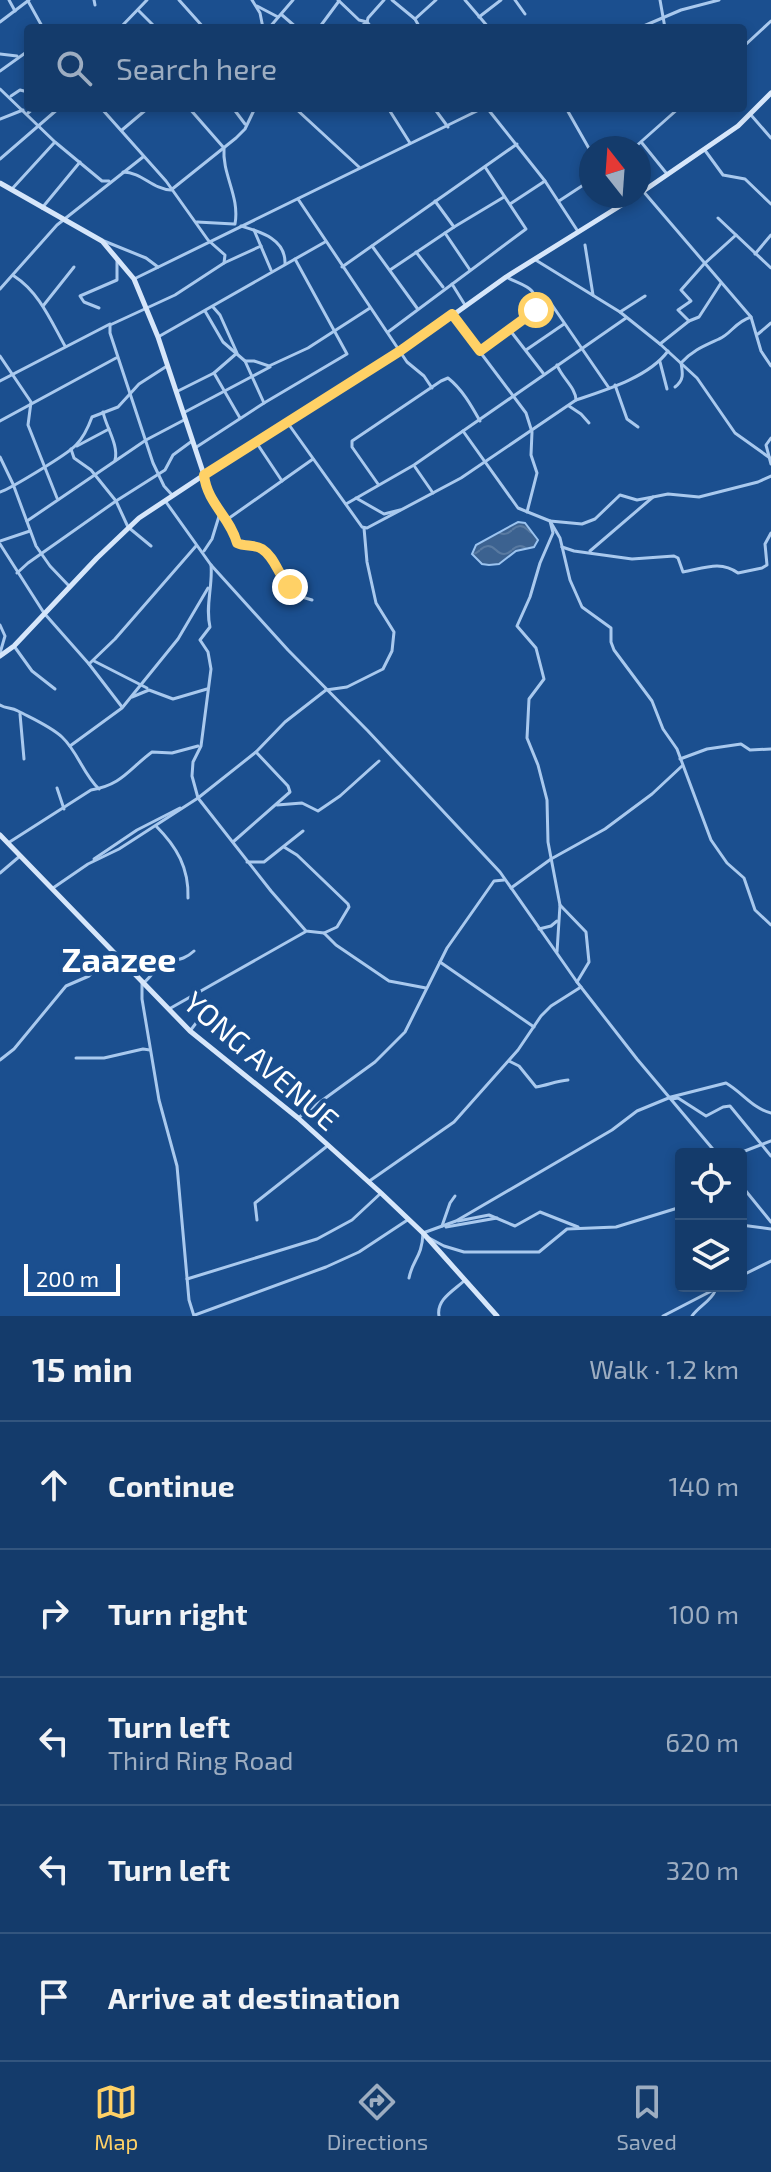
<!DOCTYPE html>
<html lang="en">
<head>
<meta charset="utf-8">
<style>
	body { margin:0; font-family:"Exo 2",sans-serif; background:#214673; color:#f1f3f6 }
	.controls { position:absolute; right:24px; bottom:24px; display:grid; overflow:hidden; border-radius:8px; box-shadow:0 4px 12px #0003 }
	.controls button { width:72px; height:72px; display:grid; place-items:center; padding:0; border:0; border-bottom:2px solid #33557e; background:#143b6b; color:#f1f3f6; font:40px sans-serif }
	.compass { position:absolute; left:579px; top:136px; width:72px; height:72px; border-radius:50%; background:#143b6b; box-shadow:0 4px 12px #0003; rotate:343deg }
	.scale { position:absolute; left:24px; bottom:20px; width:96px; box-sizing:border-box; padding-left:8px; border:4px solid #fff; border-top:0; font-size:22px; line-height:28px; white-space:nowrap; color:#fff; -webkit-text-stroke:6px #1b4f8f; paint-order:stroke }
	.stop { position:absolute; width:24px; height:24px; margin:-18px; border:6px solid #ffd166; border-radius:50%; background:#fff }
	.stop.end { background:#ffd166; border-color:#fff; box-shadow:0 2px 8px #0008 }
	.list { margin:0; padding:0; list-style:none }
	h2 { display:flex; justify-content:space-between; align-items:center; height:104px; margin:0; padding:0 32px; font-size:34px }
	h2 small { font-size:26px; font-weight:400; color:#9dadc1 }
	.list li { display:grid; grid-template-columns:52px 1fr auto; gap:24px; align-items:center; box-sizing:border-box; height:128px; padding:0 32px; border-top:2px solid #33557e }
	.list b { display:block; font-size:30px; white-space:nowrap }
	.list p { margin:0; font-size:26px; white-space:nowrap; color:#9dadc1 }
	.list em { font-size:26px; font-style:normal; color:#9dadc1 }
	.icon { flex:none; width:44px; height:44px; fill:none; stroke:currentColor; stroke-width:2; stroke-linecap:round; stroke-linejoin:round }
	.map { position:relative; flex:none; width:771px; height:1316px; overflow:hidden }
	.search { position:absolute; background:#143b6b; box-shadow:0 4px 12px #0003; left:24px; right:24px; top:24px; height:88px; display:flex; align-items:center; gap:20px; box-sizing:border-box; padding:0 28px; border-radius:8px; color:#9dadc1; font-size:30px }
	.sheet { height:744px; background:#143b6b }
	nav { display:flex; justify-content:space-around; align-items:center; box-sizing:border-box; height:112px; border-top:2px solid #33557e; background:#143b6b; font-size:22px; color:#9dadc1 }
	nav a { display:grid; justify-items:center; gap:4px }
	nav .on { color:#ffd166 }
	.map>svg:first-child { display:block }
	.water { fill:url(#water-waves); stroke:#9cc4f0; stroke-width:2 }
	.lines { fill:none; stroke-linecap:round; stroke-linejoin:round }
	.street { stroke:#a9c9ee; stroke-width:3 }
	.secondary { stroke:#d6e6fa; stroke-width:5 }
	.route { stroke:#ffd166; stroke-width:10 }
	.labels { text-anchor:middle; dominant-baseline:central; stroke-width:8; stroke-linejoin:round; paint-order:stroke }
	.street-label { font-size:30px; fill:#fff; stroke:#1b4f8f }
	.quarter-label { font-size:34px; font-weight:bold; fill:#fff; stroke:#1b4f8f }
</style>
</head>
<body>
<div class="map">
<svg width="771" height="1316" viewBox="0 0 771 1316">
	<defs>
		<pattern id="water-waves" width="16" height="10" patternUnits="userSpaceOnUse" patternTransform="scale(2)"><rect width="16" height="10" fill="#3c6290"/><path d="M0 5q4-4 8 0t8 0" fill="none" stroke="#597aa1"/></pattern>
	</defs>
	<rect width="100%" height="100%" fill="#1b4f8f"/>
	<polygon class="water" points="518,522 525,523 538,540 534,547 516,551 499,564 489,565 482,564 472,554 476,545"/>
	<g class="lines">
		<g class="street">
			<polyline points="9,0 15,11"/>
			<polyline points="94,0 95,5"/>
			<polyline points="179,0 204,28"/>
			<polyline points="252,0 260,13 263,28"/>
			<polyline points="338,0 359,20 367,22"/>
			<polyline points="392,0 415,19 420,28"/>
			<polyline points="465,0 489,28"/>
			<polyline points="515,0 525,14"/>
			<polyline points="660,0 665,28"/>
			<polyline points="28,1 43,28"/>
			<polyline points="257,6 278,17"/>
			<polyline points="139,11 156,28"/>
			<polyline points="282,15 297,28"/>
			<polyline points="479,17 501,0"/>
			<polyline points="415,19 436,0"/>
			<polyline points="0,22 29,0"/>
			<polyline points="120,28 147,0"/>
			<polyline points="269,28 293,0"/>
			<polyline points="319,28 339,1"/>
			<polyline points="359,28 367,22"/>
			<polyline points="372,28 367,22 368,18 384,0"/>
			<polyline points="639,28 681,10 719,0"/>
			<polyline points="743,47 771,21"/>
			<polyline points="0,54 17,56"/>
			<polyline points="0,71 28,51"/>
			<polyline points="0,89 55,142 102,181 109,181"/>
			<polyline points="11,96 20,90 28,92"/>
			<polyline points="101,108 166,181 208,240 225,255 224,263 175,295 110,325 110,333 153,463 164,486 173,496"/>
			<path d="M189 108 224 148C222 175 240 196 235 224"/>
			<polyline points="233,108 245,124"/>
			<polyline points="295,108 359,167"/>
			<polyline points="388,108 410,143"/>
			<polyline points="434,108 448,127"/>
			<polyline points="487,108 545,181 577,230"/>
			<polyline points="566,108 591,152"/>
			<polyline points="28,113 34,108"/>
			<polyline points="751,115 771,138"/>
			<polyline points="0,119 23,110"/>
			<polyline points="122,130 148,108"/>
			<polyline points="642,143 667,174"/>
			<polyline points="634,148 679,108"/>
			<polyline points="704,149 723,175 745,179 771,204"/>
			<polyline points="0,159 59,108"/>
			<path d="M123 172C142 172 152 189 171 190L236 138 245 129 255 108"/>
			<polyline points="11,190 54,143"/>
			<polyline points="643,191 751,317 761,351 771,366"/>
			<polyline points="298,199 407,362 424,376 432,388"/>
			<polyline points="435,201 454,227"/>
			<polyline points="559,201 591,180"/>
			<polyline points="510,204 545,181"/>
			<polyline points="42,208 80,162"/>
			<polyline points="718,218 771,268"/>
			<polyline points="197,222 234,224"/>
			<path d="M241 226C261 232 286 239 285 264"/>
			<polyline points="254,230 271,270"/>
			<polyline points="445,233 470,270"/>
			<polyline points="104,241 146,258 158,267"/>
			<polyline points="585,245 593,295"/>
			<polyline points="372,246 417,308"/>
			<polyline points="416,252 443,287"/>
			<polyline points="755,254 771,235"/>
			<polyline points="534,259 620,312 660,344 697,378 735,433 770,458"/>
			<polyline points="224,263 261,246"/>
			<polyline points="342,267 517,144"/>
			<polyline points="390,270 454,227 504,197"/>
			<path d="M14 276C39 292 51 321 65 346"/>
			<path d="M506 277C525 287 538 286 536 310"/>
			<polyline points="134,279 483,108"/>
			<polyline points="452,284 465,305"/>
			<polyline points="0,289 57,225 143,157"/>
			<polyline points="43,306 74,267"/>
			<polyline points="213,307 220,315 237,353 214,373"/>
			<polyline points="99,308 84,302 80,296 117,280 117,260"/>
			<polyline points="205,311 223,342 245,361 254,361 269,366 308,348 370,308"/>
			<polyline points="620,312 645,296"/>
			<polyline points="453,316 526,413 532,432 531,455 537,473 527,512"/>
			<polyline points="689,321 699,317 721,283"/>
			<polyline points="509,329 543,373"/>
			<polyline points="388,332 526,229 485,167"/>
			<polyline points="758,334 771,323"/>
			<polyline points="158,337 325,242"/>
			<polyline points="660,344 689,321 678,310 691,301 681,290 704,264 736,235"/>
			<polyline points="526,350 564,324"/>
			<polyline points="480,351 546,303 552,305 609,388"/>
			<polyline points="0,356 31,402 28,425 57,498"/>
			<polyline points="245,361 264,403"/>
			<polyline points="660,362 667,389"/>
			<polyline points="0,381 110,324"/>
			<polyline points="615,385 627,419 638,427"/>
			<path d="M675 387C684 380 683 374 681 363 693 350 704 346 719 339 731 334 735 322 751 317"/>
			<polyline points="178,391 214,373 240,418"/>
			<path d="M576 400C606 390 649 377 668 351"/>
			<polyline points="569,406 581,414 589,423"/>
			<path d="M103 412C106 427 119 445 115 460"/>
			<polyline points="185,412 270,367"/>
			<polyline points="0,421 116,358"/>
			<path d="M287 422 362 527 367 528 461 478 576 400C576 388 562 378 557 365"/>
			<polyline points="463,431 518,508 550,521 560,538 570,580 582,607 611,628 611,642 614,650 652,701 663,729 677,749 711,840 727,863 744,878 755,910 771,925"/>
			<polyline points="771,438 766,445 771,464"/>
			<polyline points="256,442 282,481"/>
			<polyline points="77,446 109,429"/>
			<polyline points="195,448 264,403 347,354 295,259"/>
			<polyline points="71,449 74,458 91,470 116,501 128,527 151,546"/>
			<polyline points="0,457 13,484 36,546 50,566 70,587"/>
			<polyline points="415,467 433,493"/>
			<polyline points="204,475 208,495 220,513 212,539 204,551"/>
			<path d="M378 484 352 447V441L441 381 448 378C462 389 471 405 480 421"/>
			<path d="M0 492C10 489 68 454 76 445 84 437 88 428 92 417L118 407 139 384 167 366"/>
			<polyline points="356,498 384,514 400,510"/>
			<polyline points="166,502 211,565 288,650 368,731 500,872 577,982 637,1059 717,1154"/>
			<polyline points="346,504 414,465 626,318"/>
			<polyline points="220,513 238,544 254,545 267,552 281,579 302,597 312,600"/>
			<polyline points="27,521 146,440 184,420"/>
			<polyline points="225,521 313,459"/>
			<polyline points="0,541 30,531"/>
			<polyline points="0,544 44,613 89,664 122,707"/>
			<path d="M562 547 574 551 632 559 674 556 678 558 683 572C704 568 721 560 738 573L762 568 767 565 765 544 771 533"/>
			<polyline points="590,551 653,497 668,494 699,497 758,482 771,476"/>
			<path d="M211 565C213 586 205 606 210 627L200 640 208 652 211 669 201 746 193 762 192 776 198 798 271 891 306 931 324 933 336 945 389 981 426 988"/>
			<polyline points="17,573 28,563 116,501 165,470 173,455 192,441"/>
			<polyline points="0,625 5,636 0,653"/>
			<polyline points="14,646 32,671 55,689"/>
			<polyline points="94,661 147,688"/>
			<polyline points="89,664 115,639 196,546"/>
			<polyline points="132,697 149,690 173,699 207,689"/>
			<path d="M0 705C6 709 11 707 18 711 31 718 50 726 62 737 78 752 83 774 99 789"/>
			<polyline points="20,714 24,759"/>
			<polyline points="70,746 122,708 178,639 208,588"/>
			<polyline points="680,759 707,749 741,744 750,750 771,749"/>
			<polyline points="57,788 64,809"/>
			<polyline points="277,805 302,803 318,811 340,796 379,761"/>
			<path d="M156 826C177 847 189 868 188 898"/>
			<polyline points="233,842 290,792 288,786 256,752"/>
			<path d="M8 843 91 790C122 785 129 769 152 752L172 753 198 746"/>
			<polyline points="284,847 297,855 348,904 349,907 337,927 324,933"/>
			<polyline points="94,859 137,830 180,808"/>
			<polyline points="247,862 264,862 303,831"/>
			<polyline points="0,873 20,856"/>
			<polyline points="53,888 88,864 119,849 198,798 256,752 285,722 326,690 347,687 383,669 392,651 394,632 376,603 367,562 364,528"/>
			<polyline points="511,888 551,859 605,829 652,794 682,766"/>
			<polyline points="539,929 551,926 557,921"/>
			<polyline points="557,952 560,905"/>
			<polyline points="440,962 534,1027"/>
			<polyline points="577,982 589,962 586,932 560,905 548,842 547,800 538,765 527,738 529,699 544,679 536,648 517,626 530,597 540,563 553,533 550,521 582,524 595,519 620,495 637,500 653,497"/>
			<polyline points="169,1009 305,932"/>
			<polyline points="190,1031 203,1014 198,1003 198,994"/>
			<polyline points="76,1058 104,1058 143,1049 150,1050"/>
			<polyline points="0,1060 14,1049 66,986 89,976 98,967 118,958"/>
			<path d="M509 1061 519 1066 536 1087C548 1085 556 1081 568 1080"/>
			<polyline points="672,1099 678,1098 706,1116 723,1107 730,1106 771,1156"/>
			<polyline points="298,1118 375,1062 405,1032 447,948 494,881 504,880"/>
			<polyline points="737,1154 771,1141"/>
			<polyline points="368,1182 454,1122 518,1050 541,1016 551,1006 581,987"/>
			<polyline points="741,1185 771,1222"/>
			<polyline points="257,1220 255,1203 326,1147"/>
			<polyline points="458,1221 489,1215 515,1226 540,1212 578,1227"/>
			<polyline points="741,1225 771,1229"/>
			<polyline points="442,1226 450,1203 455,1196"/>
			<polyline points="446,1227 497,1218"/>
			<polyline points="429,1238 444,1246 464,1252 539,1252 567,1229 616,1227 681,1207"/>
			<polyline points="741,1276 771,1261"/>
			<path d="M409 1278C413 1258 422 1258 423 1233L456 1221 612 1130 637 1111 671 1097 726 1083C743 1093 752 1108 771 1113"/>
			<polyline points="187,1279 317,1239 352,1220 381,1193"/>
			<polyline points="195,1315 326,1267 359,1252 409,1219"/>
			<path d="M194 1316 189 1300 177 1166 159 1100 142 999V984C150 979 155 968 162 964 173 958 181 963 194 951"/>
			<path d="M439 1316C436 1300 453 1291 464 1281"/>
			<polyline points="663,1316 721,1286"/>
			<path d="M692 1316C699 1306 711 1301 715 1291"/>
		</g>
		<g class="secondary">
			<polyline points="0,183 102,241 134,279 158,337 204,475"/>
			<polyline points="639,194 738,126 771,93"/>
			<polyline points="0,656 14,646 97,558 139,518 266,434 428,333 506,277 636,196"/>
			<polyline points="0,835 190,1031 298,1118 381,1193 423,1233 497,1316"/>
		</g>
	</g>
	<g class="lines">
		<path class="route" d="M290 587C278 576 276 558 262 549 254 544 245 547 237 543 230 517 207 503 204 475L400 351 452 314 480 351 536 310"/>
	</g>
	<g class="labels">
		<g class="street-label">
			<text transform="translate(262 1060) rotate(41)">YONG AVENUE</text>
		</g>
		<g class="quarter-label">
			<text x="119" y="958">Zaazee</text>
		</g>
	</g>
</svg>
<div class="controls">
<button><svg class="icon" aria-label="locate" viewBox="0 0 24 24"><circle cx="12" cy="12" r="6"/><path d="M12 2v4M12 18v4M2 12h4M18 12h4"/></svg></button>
<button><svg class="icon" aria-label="layers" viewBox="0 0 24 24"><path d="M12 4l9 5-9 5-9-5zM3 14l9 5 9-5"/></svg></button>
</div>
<svg class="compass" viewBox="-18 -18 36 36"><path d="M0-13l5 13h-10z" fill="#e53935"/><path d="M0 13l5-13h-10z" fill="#9dadc1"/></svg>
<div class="scale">200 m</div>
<div class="stop" style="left:536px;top:310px"></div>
<div class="stop end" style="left:290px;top:587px"></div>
<div class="search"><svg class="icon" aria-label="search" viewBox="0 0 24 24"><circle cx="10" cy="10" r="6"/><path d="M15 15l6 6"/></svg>Search here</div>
</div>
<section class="sheet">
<h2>15 min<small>Walk · 1.2 km</small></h2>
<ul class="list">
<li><svg class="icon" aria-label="ahead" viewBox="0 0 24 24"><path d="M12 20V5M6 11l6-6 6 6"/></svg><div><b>Continue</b></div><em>140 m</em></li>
<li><svg class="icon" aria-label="right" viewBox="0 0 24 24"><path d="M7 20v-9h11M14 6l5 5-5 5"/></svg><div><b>Turn right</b></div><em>100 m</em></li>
<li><svg class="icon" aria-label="left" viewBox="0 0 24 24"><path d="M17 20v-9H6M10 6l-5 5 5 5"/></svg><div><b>Turn left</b><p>Third Ring Road</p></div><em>620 m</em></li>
<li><svg class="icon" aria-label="left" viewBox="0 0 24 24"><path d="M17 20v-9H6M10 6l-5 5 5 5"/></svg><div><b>Turn left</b></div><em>320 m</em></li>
<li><svg class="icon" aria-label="arrive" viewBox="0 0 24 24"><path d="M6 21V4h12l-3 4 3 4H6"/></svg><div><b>Arrive at destination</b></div></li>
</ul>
</section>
<nav>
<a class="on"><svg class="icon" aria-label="map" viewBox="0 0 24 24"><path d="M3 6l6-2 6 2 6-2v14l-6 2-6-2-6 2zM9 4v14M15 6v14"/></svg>Map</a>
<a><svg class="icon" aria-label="directions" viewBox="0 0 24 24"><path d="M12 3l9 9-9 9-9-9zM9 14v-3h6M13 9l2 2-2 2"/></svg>Directions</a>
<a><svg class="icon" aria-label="saved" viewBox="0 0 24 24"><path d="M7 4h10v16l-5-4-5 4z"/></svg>Saved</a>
</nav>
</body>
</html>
